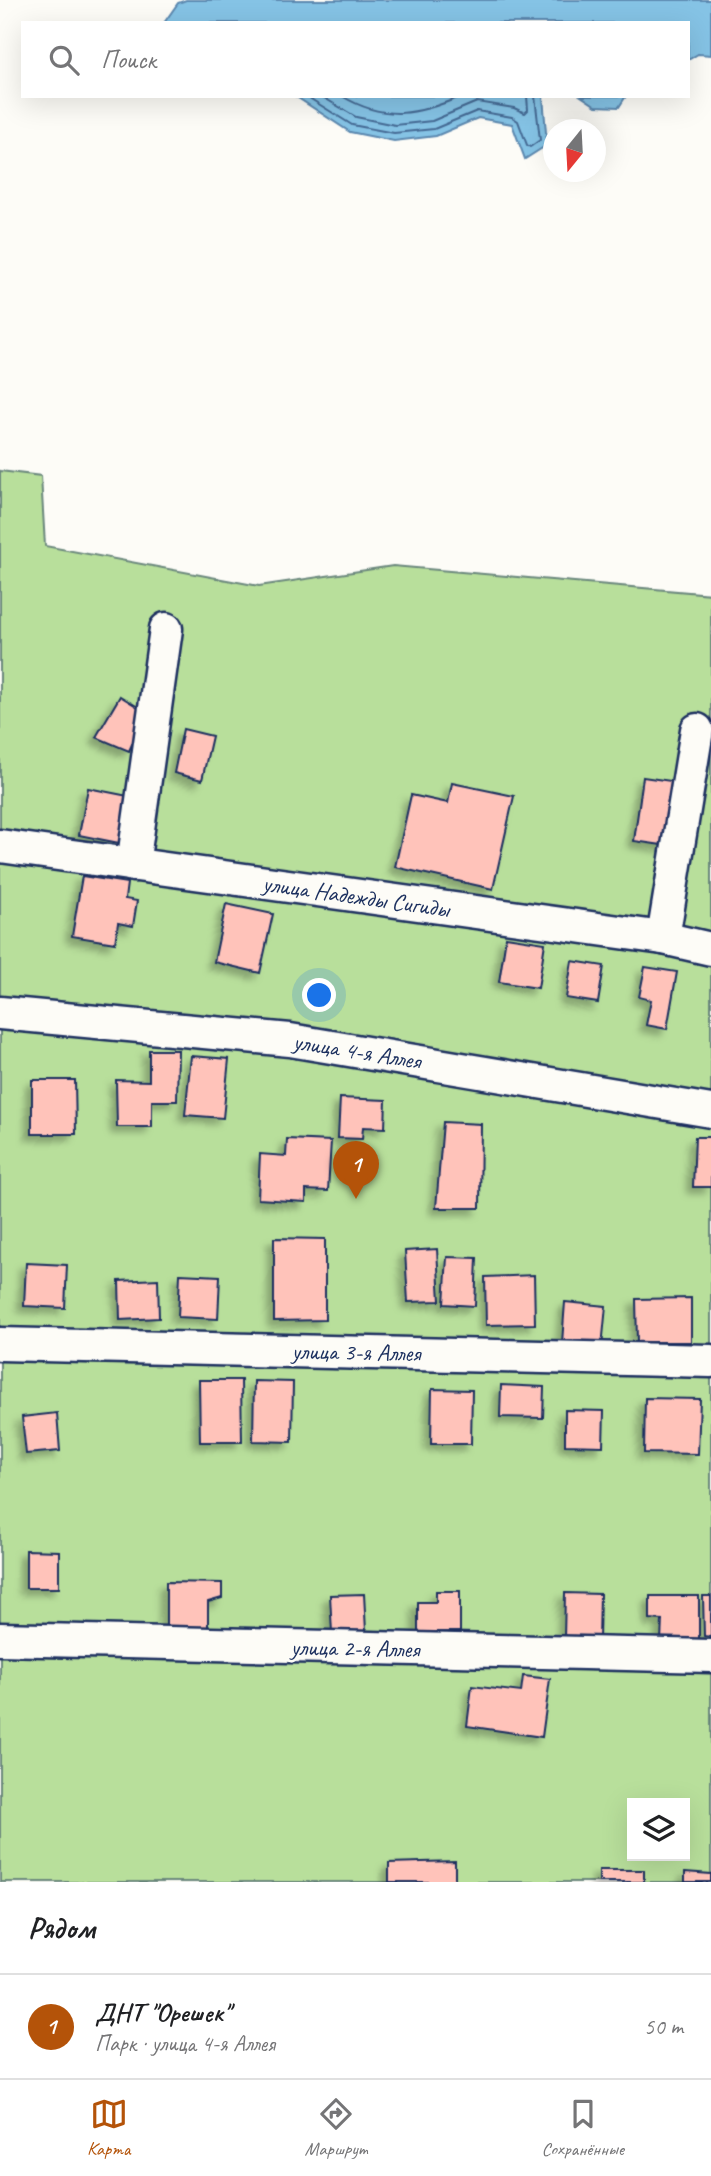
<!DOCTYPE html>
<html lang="ru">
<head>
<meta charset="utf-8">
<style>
	body { margin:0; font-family:Caveat,sans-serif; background:#f6f6f6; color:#202124 }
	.controls { position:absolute; right:21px; bottom:21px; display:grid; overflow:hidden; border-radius:0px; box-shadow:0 7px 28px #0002 }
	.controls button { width:63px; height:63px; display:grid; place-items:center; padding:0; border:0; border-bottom:2px solid #e0e0e0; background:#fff; color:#202124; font:35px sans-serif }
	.compass { position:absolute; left:543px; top:119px; width:63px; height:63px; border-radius:50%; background:#fff; box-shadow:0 7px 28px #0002; rotate:198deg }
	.you { position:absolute; left:320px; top:996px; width:24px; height:24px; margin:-18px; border:5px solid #fff; border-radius:50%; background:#1a73e8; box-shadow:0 0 0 10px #1a73e833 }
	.badge { display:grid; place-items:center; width:46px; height:46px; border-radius:50%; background:#b45309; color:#fff; font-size:23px; font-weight:700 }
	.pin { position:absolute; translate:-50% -58px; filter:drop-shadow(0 2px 4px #0008) }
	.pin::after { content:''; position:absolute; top:37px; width:24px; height:21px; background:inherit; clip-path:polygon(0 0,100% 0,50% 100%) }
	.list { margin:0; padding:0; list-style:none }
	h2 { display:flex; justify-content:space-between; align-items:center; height:91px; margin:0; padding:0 28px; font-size:30px }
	h2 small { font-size:23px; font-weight:400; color:#757577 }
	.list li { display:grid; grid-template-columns:46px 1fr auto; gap:21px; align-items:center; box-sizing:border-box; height:105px; padding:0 28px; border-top:2px solid #e0e0e0 }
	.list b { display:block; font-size:26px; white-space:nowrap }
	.list p { margin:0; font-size:23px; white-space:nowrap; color:#757577 }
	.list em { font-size:23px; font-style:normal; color:#757577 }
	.icon { flex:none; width:38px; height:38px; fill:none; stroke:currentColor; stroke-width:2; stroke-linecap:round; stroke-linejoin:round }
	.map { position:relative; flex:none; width:711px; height:1882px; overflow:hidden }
	.search { position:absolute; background:#fff; box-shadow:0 7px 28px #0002; left:21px; right:21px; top:21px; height:77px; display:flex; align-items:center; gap:18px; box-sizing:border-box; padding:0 24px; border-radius:0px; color:#757577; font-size:26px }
	.sheet { height:196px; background:#fff }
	nav { display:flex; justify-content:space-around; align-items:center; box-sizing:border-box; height:98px; border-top:2px solid #e0e0e0; background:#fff; font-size:19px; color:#757577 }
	nav a { display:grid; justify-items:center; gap:4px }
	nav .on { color:#b45309 }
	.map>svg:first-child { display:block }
	.green { fill:#b8df9b; stroke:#6a877c; stroke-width:2; fill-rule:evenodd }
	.water { fill:#85c3e5; stroke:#5b88af; stroke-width:2 }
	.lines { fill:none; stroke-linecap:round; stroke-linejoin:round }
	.shore { stroke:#456a94; stroke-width:2 }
	.building { fill:#ffc3ba; stroke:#1b2f5e; stroke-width:2; filter:url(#shadow) }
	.minor-casing { stroke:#1b2f5e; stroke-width:37 }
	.minor { stroke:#fdfcf7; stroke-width:32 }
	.labels { text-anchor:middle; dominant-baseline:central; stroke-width:5; stroke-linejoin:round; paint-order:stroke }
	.street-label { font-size:24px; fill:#1b2f5e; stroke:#fdfcf7 }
</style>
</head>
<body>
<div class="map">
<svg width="711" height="1882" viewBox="0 0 711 1882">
	<defs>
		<filter id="shadow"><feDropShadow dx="-6" dy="6" stdDeviation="3.5" flood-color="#0004"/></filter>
	</defs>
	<rect width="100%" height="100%" fill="#fdfcf7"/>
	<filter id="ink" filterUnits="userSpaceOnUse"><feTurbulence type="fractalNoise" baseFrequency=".0143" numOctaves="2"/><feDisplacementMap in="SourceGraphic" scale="14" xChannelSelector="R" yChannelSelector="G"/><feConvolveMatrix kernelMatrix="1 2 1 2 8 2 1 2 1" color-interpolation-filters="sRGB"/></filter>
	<g filter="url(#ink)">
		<path class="green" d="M0 471 41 476 45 546 259 586 393 566 711 594V1882H0ZM632 1803H685V1856H632Z"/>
		<g class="water">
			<polygon points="186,0 711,0 711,55 698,54 688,60 688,23 164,23 178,3"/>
			<polygon points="295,96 543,96 547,145 525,159 512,124 478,118 436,136 394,141 350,132"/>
			<polygon points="581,96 626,96 619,107 596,106"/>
		</g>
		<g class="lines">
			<g class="shore">
				<polyline points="306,96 352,125 394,133 434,129 477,111 512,117 518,121 527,145 530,147 540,140 535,96"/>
				<polyline points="321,96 356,117 395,125 432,121 477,102 514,108 525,113 528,110 527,96"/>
				<path d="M342 96C385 122 418 115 462 96"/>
			</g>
		</g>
		<g class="building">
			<polygon points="120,696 146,712 129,751 96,737"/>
			<polygon points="183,729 212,736 202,780 174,773"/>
			<polygon points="643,777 678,782 669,846 634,841"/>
			<polygon points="452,783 514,796 493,889 395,867 411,795 448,803"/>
			<polygon points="88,788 128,796 119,843 79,835"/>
			<polygon points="82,876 127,883 125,899 137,901 133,926 118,923 115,943 72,936"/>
			<polygon points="226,904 273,914 260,973 214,962"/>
			<polygon points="506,937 545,943 538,988 499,982"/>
			<polygon points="572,961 604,966 598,1003 566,998"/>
			<polygon points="645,967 677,972 667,1029 646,1025 651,1000 639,997"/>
			<polygon points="149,1050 178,1050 177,1101 152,1101 152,1127 117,1127 116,1080 149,1081"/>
			<polygon points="191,1056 229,1059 223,1118 185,1115"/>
			<polygon points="32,1080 75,1080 76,1134 32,1134"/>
			<polygon points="340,1098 386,1100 385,1128 363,1127 362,1139 338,1138"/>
			<polygon points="443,1122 481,1124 480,1208 436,1208"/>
			<polygon points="695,1137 711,1137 711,1187 693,1187"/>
			<polygon points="287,1139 331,1141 328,1191 306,1190 306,1202 258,1199 260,1154 286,1156"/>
			<polygon points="274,1238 325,1239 325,1320 274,1321"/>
			<polygon points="437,1249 440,1301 408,1302 405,1251"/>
			<polygon points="447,1257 477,1258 475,1306 444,1304"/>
			<polygon points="26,1263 67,1265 65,1308 24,1306"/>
			<polygon points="180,1274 220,1276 218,1319 178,1317"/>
			<polygon points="534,1275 535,1324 486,1325 485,1277"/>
			<polygon points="158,1279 159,1318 120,1320 119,1281"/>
			<polygon points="691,1298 691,1342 637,1342 636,1299"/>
			<polygon points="565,1302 606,1306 602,1347 562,1343"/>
			<polygon points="199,1380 241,1380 242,1442 200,1442"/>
			<polygon points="254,1381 293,1382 292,1442 253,1441"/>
			<polygon points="501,1385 544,1387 543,1418 500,1417"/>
			<polygon points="432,1389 472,1390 471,1444 431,1444"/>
			<polygon points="645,1398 700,1399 698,1454 644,1453"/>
			<polygon points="565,1410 604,1411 603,1446 565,1445"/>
			<polygon points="57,1413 60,1451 26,1454 22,1417"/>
			<polygon points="26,1550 59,1551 59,1588 26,1588"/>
			<polygon points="166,1582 222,1583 222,1598 208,1602 208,1634 166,1633"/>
			<polygon points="436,1591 460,1591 460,1632 418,1632 418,1602 436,1602"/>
			<polygon points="565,1593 600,1594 599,1640 564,1639"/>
			<polygon points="364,1594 366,1631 332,1633 330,1595"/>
			<polygon points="650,1596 699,1596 699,1642 661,1641 662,1620 650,1619"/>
			<polygon points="703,1596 711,1596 711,1637 704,1636"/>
			<polygon points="523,1676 550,1679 542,1737 467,1726 472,1686 521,1692"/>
			<polygon points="455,1861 455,1882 389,1882 389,1863"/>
			<rect x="599" y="1870" width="45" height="12"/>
			<polygon points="685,1872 711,1874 711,1882 685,1882"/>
		</g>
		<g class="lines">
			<g class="minor-casing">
				<g id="minor">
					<polyline points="0,846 663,938 711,949"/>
					<polyline points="133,865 166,629"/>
					<polyline points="663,938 697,730"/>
					<polyline points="0,1013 290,1040 711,1111"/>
					<polyline points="0,1344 711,1361"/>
					<polyline points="0,1639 711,1656"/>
				</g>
			</g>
			<use href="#minor" class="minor"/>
		</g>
	</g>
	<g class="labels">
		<g class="street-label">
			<text transform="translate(356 896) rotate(8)">улица Надежды Сигиды</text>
			<text transform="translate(357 1051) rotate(9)">улица 4-я Аллея</text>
			<text transform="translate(356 1352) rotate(1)">улица 3-я Аллея</text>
			<text transform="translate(355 1648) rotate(1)">улица 2-я Аллея</text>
		</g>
	</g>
</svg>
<div class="controls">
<button><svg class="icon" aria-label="layers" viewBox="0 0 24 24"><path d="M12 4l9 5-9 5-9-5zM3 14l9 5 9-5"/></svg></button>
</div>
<svg class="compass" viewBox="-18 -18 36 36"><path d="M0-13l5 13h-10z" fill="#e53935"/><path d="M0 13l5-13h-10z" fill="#757577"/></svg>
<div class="you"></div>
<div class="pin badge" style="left:356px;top:1199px">1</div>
<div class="search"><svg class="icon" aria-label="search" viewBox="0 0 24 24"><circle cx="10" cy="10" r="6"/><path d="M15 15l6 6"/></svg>Поиск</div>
</div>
<section class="sheet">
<h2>Рядом<small></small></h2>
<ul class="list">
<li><span class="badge">1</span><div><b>ДНТ &quot;Орешек&quot;</b><p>Парк · улица 4-я Аллея</p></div><em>50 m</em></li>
</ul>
</section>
<nav>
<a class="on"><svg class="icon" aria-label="map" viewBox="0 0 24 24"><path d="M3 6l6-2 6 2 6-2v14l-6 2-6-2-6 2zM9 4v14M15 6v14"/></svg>Карта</a>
<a><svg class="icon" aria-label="directions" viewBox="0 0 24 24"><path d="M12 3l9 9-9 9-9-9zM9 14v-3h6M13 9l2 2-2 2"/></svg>Маршрут</a>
<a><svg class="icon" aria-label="saved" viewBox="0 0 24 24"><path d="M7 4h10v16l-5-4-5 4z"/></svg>Сохранённые</a>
</nav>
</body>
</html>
